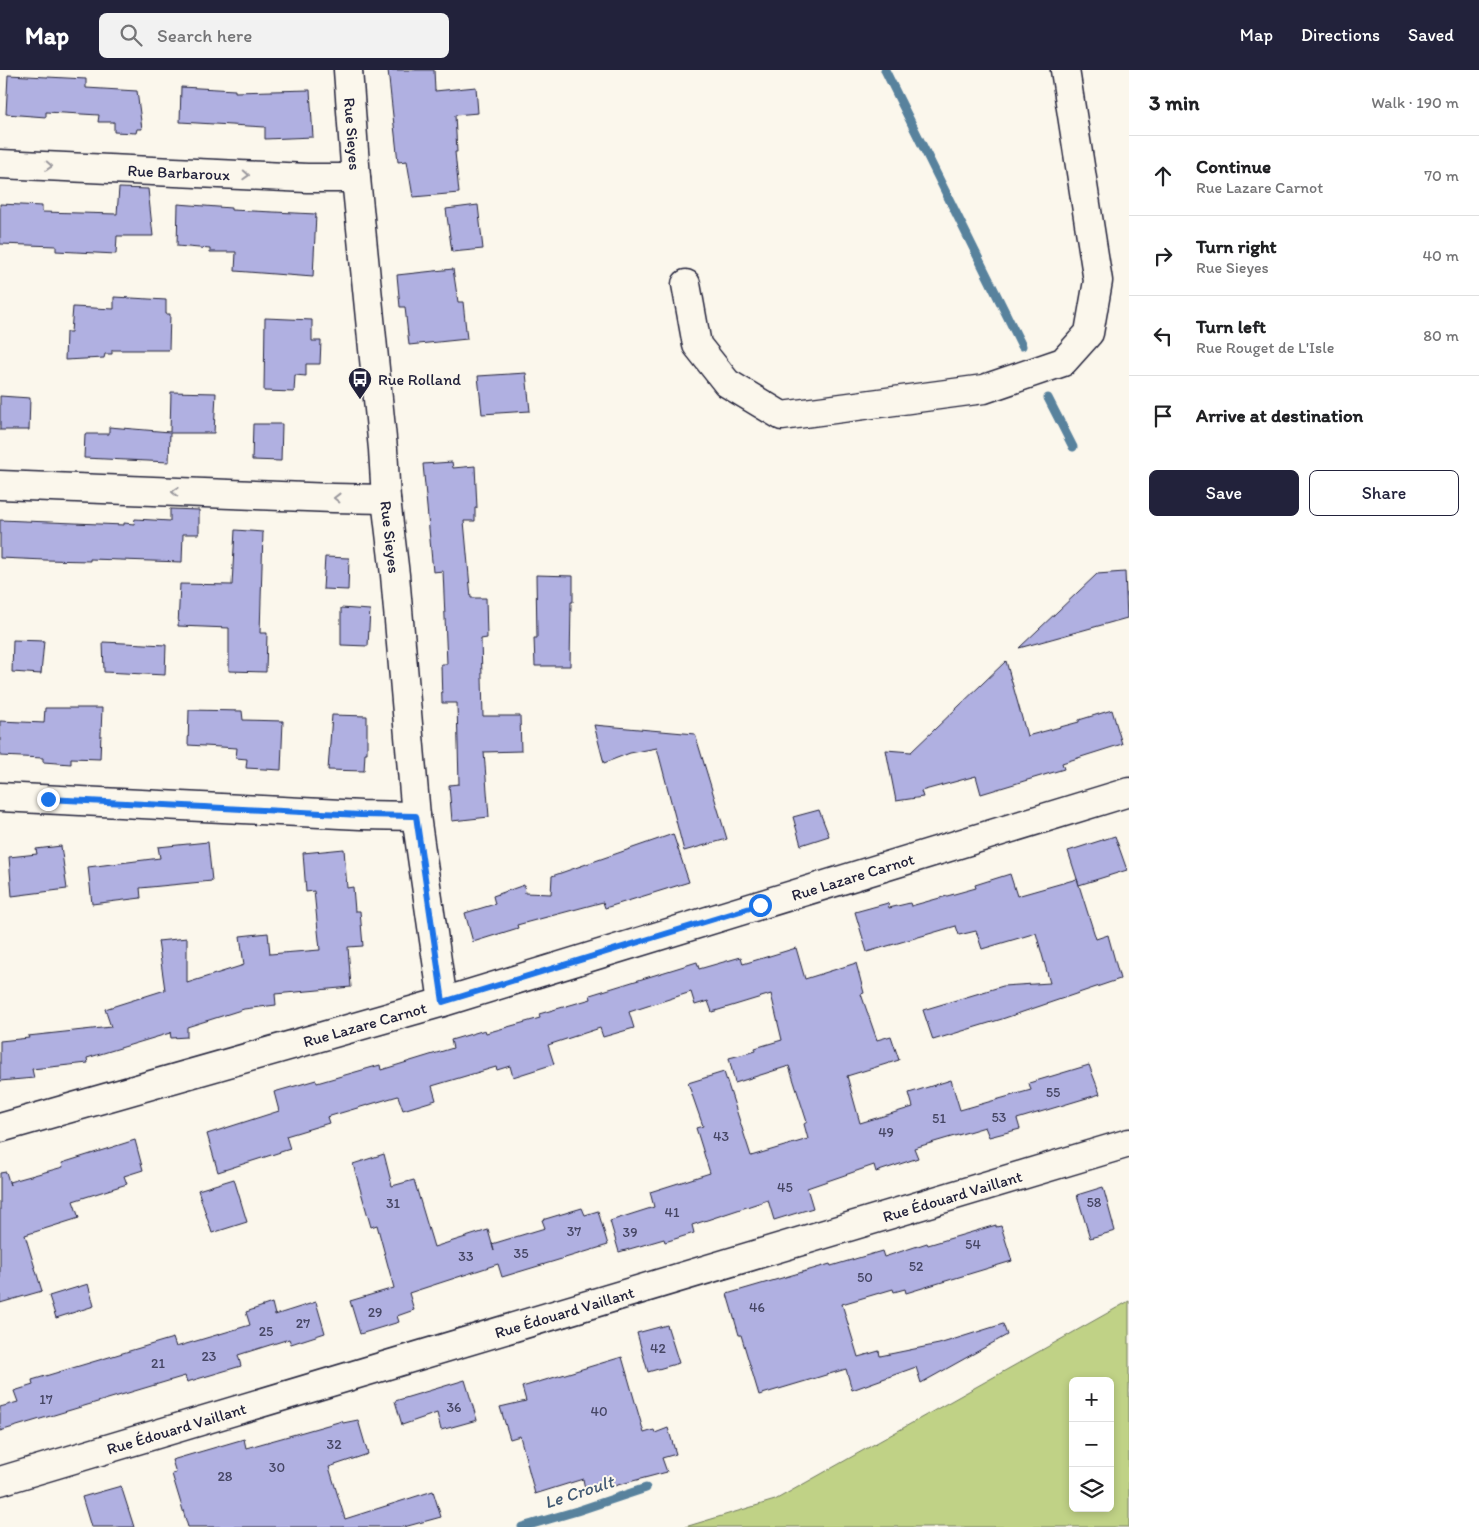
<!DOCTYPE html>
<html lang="en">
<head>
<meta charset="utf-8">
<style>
	body { margin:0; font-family:Itim,sans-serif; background:#f2f2f2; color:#202124 }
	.controls { position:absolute; right:15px; bottom:15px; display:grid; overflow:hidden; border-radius:8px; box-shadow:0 2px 8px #0003 }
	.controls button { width:45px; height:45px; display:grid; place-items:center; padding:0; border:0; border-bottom:1px solid #e0e0e0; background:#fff; color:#202124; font:25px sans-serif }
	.stop { position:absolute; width:15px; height:15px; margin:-11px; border:4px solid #1a73e8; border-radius:50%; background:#fff }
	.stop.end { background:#1a73e8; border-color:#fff; box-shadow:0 1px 5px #0008 }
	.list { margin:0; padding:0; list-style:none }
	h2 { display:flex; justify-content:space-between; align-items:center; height:65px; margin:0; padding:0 20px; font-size:21px }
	h2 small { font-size:16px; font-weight:400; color:#757577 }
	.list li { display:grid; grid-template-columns:32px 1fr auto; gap:15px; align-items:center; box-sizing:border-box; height:80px; padding:0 20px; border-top:1px solid #e0e0e0 }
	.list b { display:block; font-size:19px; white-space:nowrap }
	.list p { margin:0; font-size:16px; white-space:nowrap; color:#757577 }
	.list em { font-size:16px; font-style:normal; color:#757577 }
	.actions { display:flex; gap:10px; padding:15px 20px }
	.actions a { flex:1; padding:11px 0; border:1px solid #22223b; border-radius:8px; text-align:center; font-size:18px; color:#22223b }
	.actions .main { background:#22223b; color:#fff }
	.icon { flex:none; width:28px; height:28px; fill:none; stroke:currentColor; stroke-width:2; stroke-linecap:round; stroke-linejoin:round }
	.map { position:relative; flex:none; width:1129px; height:1457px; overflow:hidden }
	header { display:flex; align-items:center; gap:30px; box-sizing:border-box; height:70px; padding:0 25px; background:#22223b; color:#fff }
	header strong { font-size:24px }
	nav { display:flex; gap:28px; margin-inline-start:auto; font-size:18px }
	.search { width:350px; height:45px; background:#f2f2f2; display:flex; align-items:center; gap:12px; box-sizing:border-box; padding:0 18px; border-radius:8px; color:#757577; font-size:19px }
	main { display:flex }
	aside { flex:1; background:#fff }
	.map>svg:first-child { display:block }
	.green { fill:#c0d286; stroke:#717a60; fill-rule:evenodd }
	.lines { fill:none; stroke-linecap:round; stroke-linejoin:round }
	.stream { stroke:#59829d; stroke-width:9 }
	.building { fill:#b0b0e1; stroke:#22223b }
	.minor-casing { stroke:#22223b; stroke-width:31 }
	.minor { stroke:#fbf7ec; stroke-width:28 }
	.oneway { stroke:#99979c }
	.route { stroke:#1a73e8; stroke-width:6 }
	.labels { text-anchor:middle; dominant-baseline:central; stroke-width:4; stroke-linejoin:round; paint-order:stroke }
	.number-label { font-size:14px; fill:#464664 }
	.street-label { font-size:16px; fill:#22223b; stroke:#fbf7ec }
	.poi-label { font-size:16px; fill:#22223b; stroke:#fbf7ec; text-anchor:start }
	.water-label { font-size:18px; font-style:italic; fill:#425a74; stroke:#fbf7ec }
</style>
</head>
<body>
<header>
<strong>Map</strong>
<div class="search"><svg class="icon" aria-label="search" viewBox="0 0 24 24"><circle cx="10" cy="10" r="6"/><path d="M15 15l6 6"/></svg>Search here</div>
<nav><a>Map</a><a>Directions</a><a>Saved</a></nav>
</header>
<main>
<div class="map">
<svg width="1129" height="1457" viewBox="0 0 1129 1457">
	<rect width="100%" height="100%" fill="#fbf7ec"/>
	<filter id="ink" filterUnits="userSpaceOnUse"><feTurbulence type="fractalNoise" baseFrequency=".02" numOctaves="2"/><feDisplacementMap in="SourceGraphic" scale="10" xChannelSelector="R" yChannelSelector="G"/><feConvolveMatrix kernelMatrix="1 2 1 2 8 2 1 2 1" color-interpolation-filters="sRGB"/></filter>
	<g filter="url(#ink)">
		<path class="green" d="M1129 1231V1457H685L775 1430ZM1073 1311H1110V1438H1073Z"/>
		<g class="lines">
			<g class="stream">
				<polyline points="885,0 1022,276"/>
				<polyline points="1048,328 1073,377"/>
				<polyline points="522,1457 577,1441 646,1418"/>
			</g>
		</g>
		<g class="building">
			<polygon points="388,0 434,0 435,21 476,17 478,43 455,45 457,82 455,82 459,123 413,127 407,91 398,92"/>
			<polygon points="8,5 86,9 86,18 137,21 142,59 137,59 136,63 114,62 114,52 98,52 99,45 46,42 46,47 6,44"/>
			<polygon points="181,17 235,20 235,22 310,20 313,67 265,69 265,57 180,52"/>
			<polygon points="119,118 148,119 153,166 117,166 116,184 56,181 56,176 0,174 0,134 42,136 42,142 117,144"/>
			<polygon points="178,134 231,138 231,140 316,144 313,207 235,201 236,182 210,182 210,179 177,176"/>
			<polygon points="478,135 483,179 452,182 446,139"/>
			<polygon points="453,199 458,232 463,232 467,269 409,275 405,237 400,237 397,205"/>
			<polygon points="114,227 166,230 166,244 170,244 169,280 112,280 112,284 105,284 104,288 65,290 66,262 71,262 73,237 114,239"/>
			<polygon points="265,248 312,250 312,271 321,271 320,294 306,294 306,306 295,305 294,322 264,321"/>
			<polygon points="526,303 530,341 482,344 478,306"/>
			<polygon points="171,322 216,323 214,363 170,363 169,392 84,388 85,364 109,364 109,357 170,362"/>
			<polygon points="0,326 30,328 29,360 0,360"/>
			<polygon points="253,354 282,354 281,391 252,390"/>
			<polygon points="452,392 453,398 475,396 477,438 475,438 475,451 464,451 471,528 486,528 487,568 481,569 483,646 520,646 521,681 484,682 489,747 452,751 449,715 459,714 457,633 442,633 441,594 447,594 443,501 433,502 423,394"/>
			<polygon points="170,439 199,440 199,464 183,464 182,492 90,489 90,491 45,490 0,488 0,450 124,455 124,453 134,454 135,449 170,451"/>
			<polygon points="235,460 263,462 260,563 267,563 266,602 229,601 229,558 178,556 180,514 232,515"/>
			<polygon points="325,487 349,488 348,520 323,519"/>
			<polygon points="1125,502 1127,548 1019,578 1097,504"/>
			<polygon points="536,505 573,506 573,532 571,532 570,596 535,596 534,568 537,568"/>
			<polygon points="341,538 370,540 368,576 341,575"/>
			<polygon points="13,570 44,571 41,604 12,602"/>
			<polygon points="103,572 166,575 165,605 104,602"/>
			<polygon points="1006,591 1027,666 1079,652 1079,650 1112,640 1122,674 1062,693 1064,699 981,724 976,706 921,721 923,727 896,731 886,680 911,682"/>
			<polygon points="45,638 102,638 100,689 71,688 71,694 43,692 43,688 0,686 0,651 44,653"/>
			<polygon points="189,640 242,641 243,650 283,651 281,700 246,698 247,689 236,688 237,678 188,675"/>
			<polygon points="332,645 367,646 367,683 365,683 364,701 328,700"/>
			<polygon points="594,655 695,664 727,769 684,781 657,678 630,683 604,693"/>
			<polygon points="819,740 829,766 801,775 793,747"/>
			<polygon points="673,764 689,812 605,838 603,832 517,855 518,858 473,872 465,843 495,834 493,826 524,815 525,823 551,824 552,806"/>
			<polygon points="1115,766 1127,800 1079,815 1068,781"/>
			<polygon points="208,772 212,811 140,818 141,828 92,834 88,797 160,788 158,777"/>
			<polygon points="61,776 67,819 12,826 9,787 37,784 36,779"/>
			<polygon points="344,779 347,818 353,817 355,841 360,841 363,876 348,877 351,917 275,924 276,935 244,939 187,957 187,967 171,968 170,962 170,963 87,988 88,993 32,999 34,1008 0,1011 0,971 29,968 28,966 111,957 105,939 165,920 158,871 187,868 187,913 244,895 240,866 268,863 270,884 320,880 314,821 306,822 303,783"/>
			<polygon points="1010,804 1017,826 1077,809 1096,869 1108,865 1120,909 1002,949 933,970 923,940 1003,916 1050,913 1036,863 982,879 976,861 959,865 956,856 867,882 855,842 888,833 889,838 910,833 911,836 976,818 975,815"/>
			<polygon points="796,878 805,909 856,893 864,923 861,924 877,970 891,966 899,990 847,1006 860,1053 913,1037 909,1023 951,1010 960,1040 1031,1020 1029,1013 1089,995 1100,1024 1017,1049 1020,1059 989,1067 985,1057 914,1078 918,1088 876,1102 874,1095 807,1118 813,1138 774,1150 768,1130 692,1155 694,1163 665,1172 664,1169 619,1182 610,1151 654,1137 650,1122 710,1103 696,1058 703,1056 688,1013 724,1002 751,1086 808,1069 804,1054 807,1052 789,996 735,1013 729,988 756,981 755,978 782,970 771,924 712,942 708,931 695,935 691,922 629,942 634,958 603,967 600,958 548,975 554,994 513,1007 510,996 497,1000 496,997 432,1016 436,1030 403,1040 398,1026 327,1047 329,1053 286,1066 290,1079 218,1102 207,1064 279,1041 274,1022 316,1010 317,1013 380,995 381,1000 453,978 451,970 485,960 486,963 540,948 539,944 591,929 590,925 697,892 699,899 741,887 743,894"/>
			<polygon points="135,1070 143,1100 124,1106 127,1114 73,1131 79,1148 25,1165 42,1221 0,1233 0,1103 6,1102 10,1115 9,1112 63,1097 62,1093"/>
			<polygon points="384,1084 392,1116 414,1110 434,1177 488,1160 494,1181 492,1174 545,1158 542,1150 582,1138 585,1145 598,1141 608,1175 502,1207 498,1194 409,1223 414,1240 397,1246 399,1252 360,1264 350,1231 394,1218 377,1155 371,1157 353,1094"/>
			<polygon points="234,1109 247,1152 212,1163 198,1120"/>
			<polygon points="1103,1117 1115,1161 1090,1168 1077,1125"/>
			<polygon points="996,1155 996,1157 1001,1156 1012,1191 906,1223 905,1219 894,1222 893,1219 842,1234 858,1287 879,1281 880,1286 939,1274 1003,1254 1007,1265 921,1313 916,1297 852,1320 846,1299 759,1325 741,1265 739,1265 727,1224 830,1194 831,1196 882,1181 884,1187 927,1173 928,1175"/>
			<polygon points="88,1214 94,1236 56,1248 49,1226"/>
			<polygon points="316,1232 325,1263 291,1274 289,1269 238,1285 241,1296 187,1312 185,1306 0,1361 0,1337 18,1332 14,1321 33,1315 32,1310 173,1268 176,1277 250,1255 246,1242 272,1233 275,1245"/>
			<polygon points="667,1255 679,1293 648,1302 637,1263"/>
			<polygon points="622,1287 644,1363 654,1360 655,1363 668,1358 676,1384 662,1388 667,1402 610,1417 609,1412 585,1419 583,1409 535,1424 520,1366 510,1369 500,1337 526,1331 522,1317"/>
			<polygon points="465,1310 477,1350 441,1360 437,1343 402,1355 395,1331"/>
			<polygon points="358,1350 368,1384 329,1397 345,1449 433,1421 441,1447 404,1457 188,1457 172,1404 176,1403 172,1390 244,1369 246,1378 342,1351 343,1353"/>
			<polygon points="121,1416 134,1457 91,1457 82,1427"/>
		</g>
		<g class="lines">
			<g class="minor-casing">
				<g id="minor">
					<path id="s1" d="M348 0 356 108 383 379 386 429 395 505 416 746 443 932"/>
					<path id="s2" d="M0 94 307 108H356"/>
					<polyline points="686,214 697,275 727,313 782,346 984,319 1063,292 1089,263 1098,211 1065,0"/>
					<polyline points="0,415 333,428 386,429"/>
					<polyline points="0,727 361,745 416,746"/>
					<path id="s3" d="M0 1058 443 932 1129 722"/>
					<path id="s4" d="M0 1411 1129 1073"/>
				</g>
			</g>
			<use href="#minor" class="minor"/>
		</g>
		<defs><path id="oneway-chevron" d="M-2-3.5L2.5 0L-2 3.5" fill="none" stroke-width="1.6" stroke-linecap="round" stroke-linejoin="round" transform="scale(1.25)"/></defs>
		<g class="oneway">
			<use href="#oneway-chevron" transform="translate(49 96) rotate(3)"/>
			<use href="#oneway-chevron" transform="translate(246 105) rotate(3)"/>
			<use href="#oneway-chevron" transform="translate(175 422) rotate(-178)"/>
			<use href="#oneway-chevron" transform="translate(337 428) rotate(-179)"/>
		</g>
	</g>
	<g class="lines" filter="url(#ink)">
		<polyline class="route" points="48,729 361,745 416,746 443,932 760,835"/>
	</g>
	<defs>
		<g id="bus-pin" transform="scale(1.25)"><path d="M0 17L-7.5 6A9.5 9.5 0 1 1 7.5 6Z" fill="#22223b" stroke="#fbf7ec"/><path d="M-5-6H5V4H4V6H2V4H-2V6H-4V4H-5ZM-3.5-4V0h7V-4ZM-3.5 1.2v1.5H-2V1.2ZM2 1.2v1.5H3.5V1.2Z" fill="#fff"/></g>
	</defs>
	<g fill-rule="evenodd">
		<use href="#bus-pin" x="360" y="309"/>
	</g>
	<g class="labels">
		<g class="number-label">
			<text x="1053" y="1022">55</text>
			<text x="999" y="1047">53</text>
			<text x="939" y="1048">51</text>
			<text x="886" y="1062">49</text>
			<text x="721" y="1066">43</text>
			<text x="785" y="1117">45</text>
			<text x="1094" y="1132">58</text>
			<text x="393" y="1133">31</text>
			<text x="672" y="1142">41</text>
			<text x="574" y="1161">37</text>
			<text x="630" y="1162">39</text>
			<text x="973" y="1174">54</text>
			<text x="521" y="1183">35</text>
			<text x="466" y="1186">33</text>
			<text x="916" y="1196">52</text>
			<text x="865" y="1207">50</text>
			<text x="757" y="1237">46</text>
			<text x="375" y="1242">29</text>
			<text x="303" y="1253">27</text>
			<text x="266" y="1261">25</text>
			<text x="658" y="1278">42</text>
			<text x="209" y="1286">23</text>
			<text x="158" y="1293">21</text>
			<text x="46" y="1329">17</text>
			<text x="454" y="1337">36</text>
			<text x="599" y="1341">40</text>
			<text x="334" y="1374">32</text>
			<text x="277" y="1397">30</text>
			<text x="225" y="1406">28</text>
		</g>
		<g class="street-label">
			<text stroke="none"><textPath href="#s1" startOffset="64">Rue Sieyes</textPath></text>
			<text stroke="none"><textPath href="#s2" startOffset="179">Rue Barbaroux</textPath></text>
			<text stroke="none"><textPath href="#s1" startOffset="469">Rue Sieyes</textPath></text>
			<text stroke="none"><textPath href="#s3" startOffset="889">Rue Lazare Carnot</textPath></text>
			<text stroke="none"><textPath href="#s3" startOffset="379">Rue Lazare Carnot</textPath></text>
			<text stroke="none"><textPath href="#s4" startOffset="994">Rue Édouard Vaillant</textPath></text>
			<text stroke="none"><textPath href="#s4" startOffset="589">Rue Édouard Vaillant</textPath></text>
			<text stroke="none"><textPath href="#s4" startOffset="184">Rue Édouard Vaillant</textPath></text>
		</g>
		<g class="poi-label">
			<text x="378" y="309">Rue Rolland</text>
		</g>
		<g class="water-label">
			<text transform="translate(579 1422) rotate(-18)">Le Croult</text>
		</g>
	</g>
</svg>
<div class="controls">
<button>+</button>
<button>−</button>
<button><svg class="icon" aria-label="layers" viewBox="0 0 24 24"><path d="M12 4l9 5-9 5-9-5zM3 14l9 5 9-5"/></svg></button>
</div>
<div class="stop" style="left:760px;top:835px"></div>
<div class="stop end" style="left:48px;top:729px"></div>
</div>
<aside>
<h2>3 min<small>Walk · 190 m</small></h2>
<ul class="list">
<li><svg class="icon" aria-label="ahead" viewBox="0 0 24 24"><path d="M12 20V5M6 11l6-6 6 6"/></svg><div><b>Continue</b><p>Rue Lazare Carnot</p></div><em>70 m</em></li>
<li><svg class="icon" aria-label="right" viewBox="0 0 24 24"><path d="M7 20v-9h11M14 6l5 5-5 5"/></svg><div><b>Turn right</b><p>Rue Sieyes</p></div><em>40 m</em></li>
<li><svg class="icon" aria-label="left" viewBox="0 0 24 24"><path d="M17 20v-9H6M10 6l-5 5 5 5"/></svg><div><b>Turn left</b><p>Rue Rouget de L'Isle</p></div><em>80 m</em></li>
<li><svg class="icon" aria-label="arrive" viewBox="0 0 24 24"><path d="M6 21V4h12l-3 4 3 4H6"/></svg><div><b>Arrive at destination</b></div></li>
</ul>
<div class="actions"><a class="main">Save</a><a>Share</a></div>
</aside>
</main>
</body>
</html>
